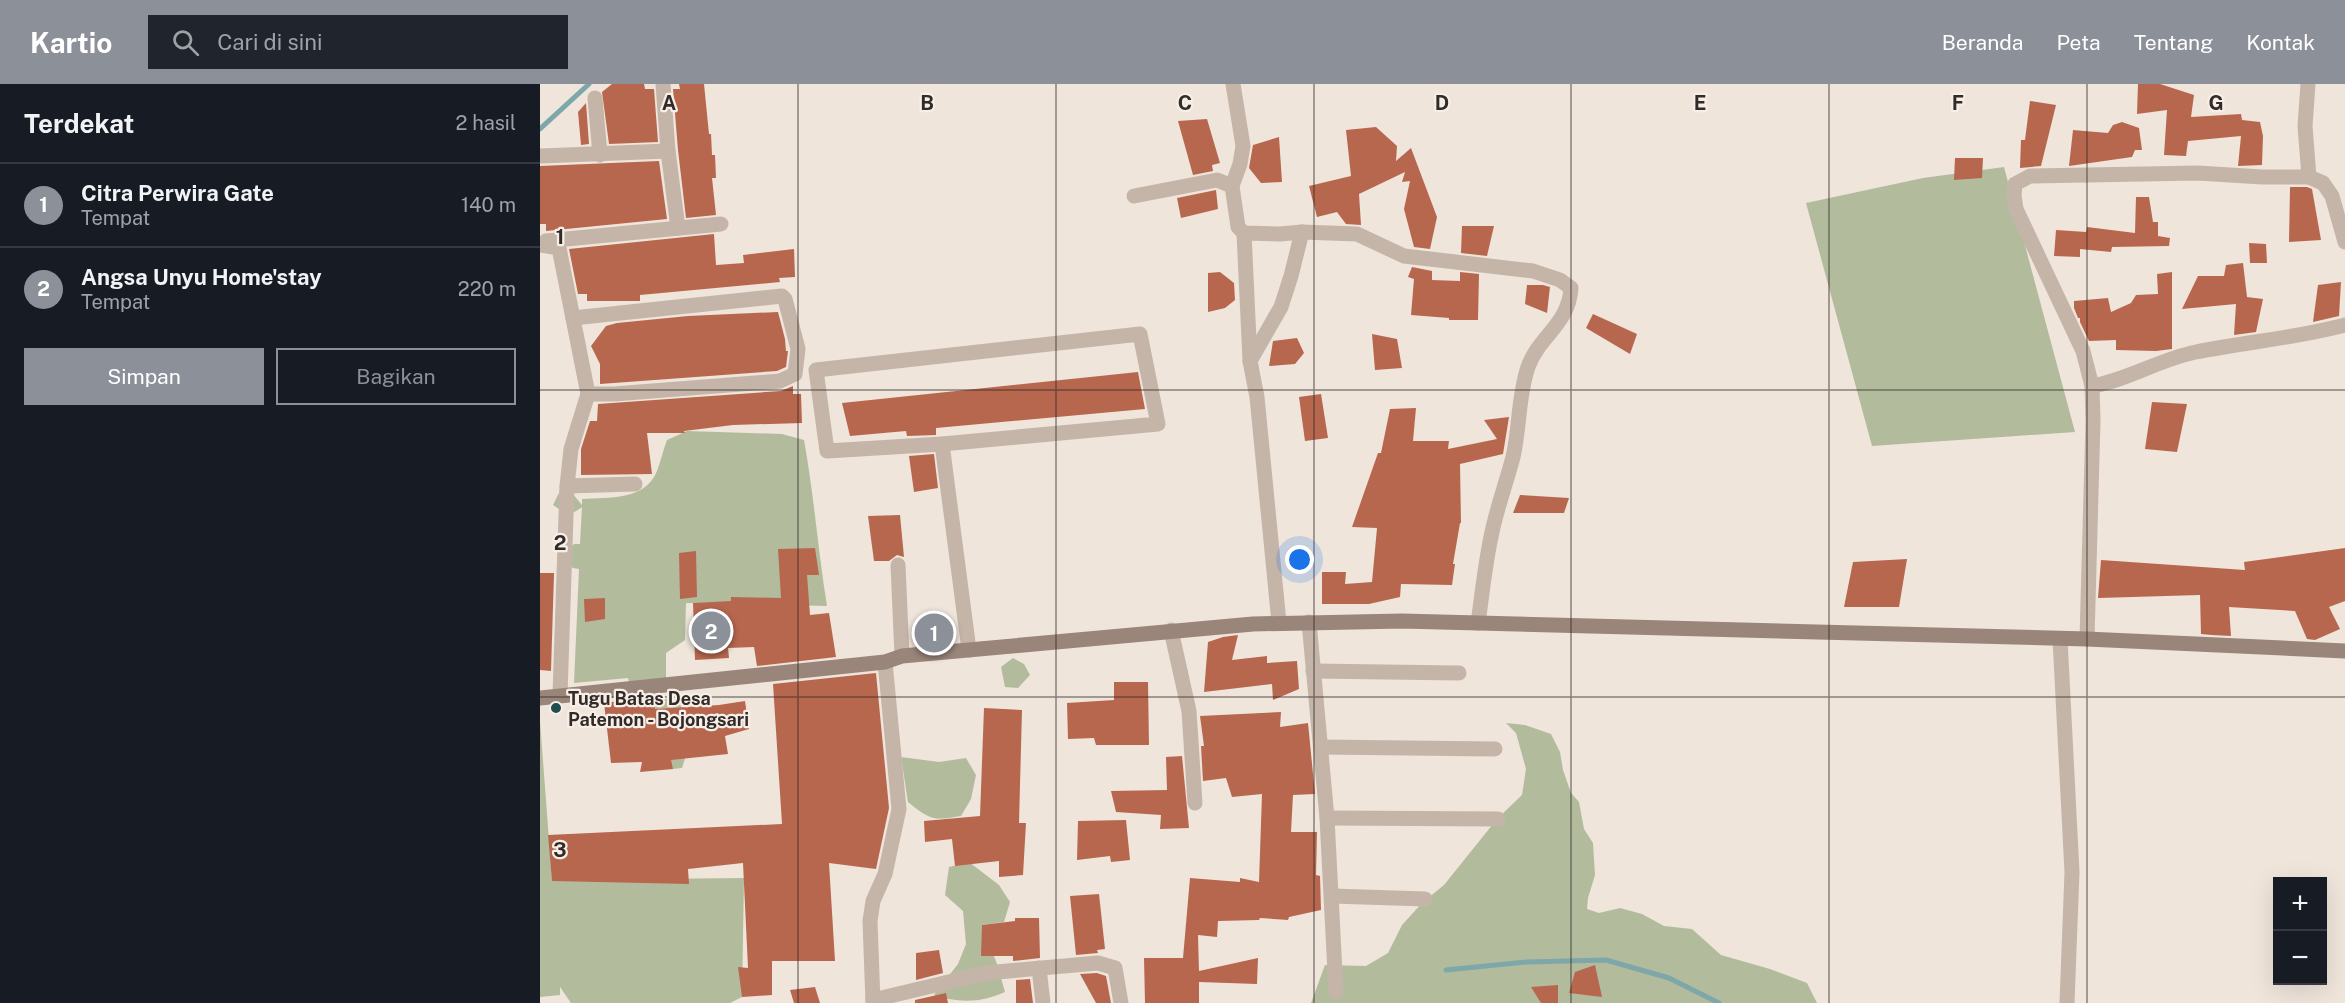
<!DOCTYPE html>
<html lang="id">
<head>
<meta charset="utf-8">
<style>
	body { margin:0; font-family:"Public Sans",sans-serif; background:#20242c; color:#f1f3f6 }
	.controls { position:absolute; right:18px; bottom:18px; display:grid; overflow:hidden; border-radius:0px; box-shadow:0 6px 24px #0002 }
	.controls button { width:54px; height:54px; display:grid; place-items:center; padding:0; border:0; border-bottom:2px solid #363941; background:#171b24; color:#f1f3f6; font:30px sans-serif }
	.you { position:absolute; left:760px; top:476px; width:21px; height:21px; margin:-15px; border:4px solid #fff; border-radius:50%; background:#1a73e8; box-shadow:0 0 0 9px #1a73e833 }
	.badge { display:grid; place-items:center; width:39px; height:39px; border-radius:50%; background:#8c9099; color:#fff; font-size:20px; font-weight:700 }
	.pin { position:absolute; translate:-50% -50%; border:3px solid #fff; box-shadow:0 2px 6px #0006 }
	.list { margin:0; padding:0; list-style:none }
	h2 { display:flex; justify-content:space-between; align-items:center; height:78px; margin:0; padding:0 24px; font-size:26px }
	h2 small { font-size:20px; font-weight:400; color:#9ea1a6 }
	.list li { display:grid; grid-template-columns:39px 1fr auto; gap:18px; align-items:center; box-sizing:border-box; height:84px; padding:0 24px; border-top:2px solid #363941 }
	.list b { display:block; font-size:22px; white-space:nowrap }
	.list p { margin:0; font-size:20px; white-space:nowrap; color:#9ea1a6 }
	.list em { font-size:20px; font-style:normal; color:#9ea1a6 }
	.actions { display:flex; gap:12px; padding:18px 24px }
	.actions a { flex:1; padding:14px 0; border:2px solid #8c9099; border-radius:0px; text-align:center; font-size:21px; color:#8c9099 }
	.actions .main { background:#8c9099; color:#fff }
	.icon { flex:none; width:33px; height:33px; fill:none; stroke:currentColor; stroke-width:2; stroke-linecap:round; stroke-linejoin:round }
	.map { position:relative; flex:none; width:1805px; height:919px; overflow:hidden }
	header { display:flex; align-items:center; gap:36px; box-sizing:border-box; height:84px; padding:0 30px; background:#8c9099; color:#fff }
	header strong { font-size:28px }
	nav { display:flex; gap:33px; margin-inline-start:auto; font-size:21px }
	.search { width:420px; height:54px; background:#20242c; display:flex; align-items:center; gap:15px; box-sizing:border-box; padding:0 21px; border-radius:0px; color:#9ea1a6; font-size:22px }
	main { display:flex }
	aside { flex:1; background:#171b24 }
	.map>svg:first-child { display:block }
	.green { fill:#b2bc9d }
	.lines { fill:none; stroke-linecap:round; stroke-linejoin:round }
	.stream { stroke:#7da7a8; stroke-width:5 }
	.building { fill:#b8674f }
	.street { stroke:#c5b5a9; stroke-width:15 }
	.secondary { stroke:#99857a; stroke-width:15 }
	.grid { fill:none; stroke:#332b28; stroke-width:1.5; stroke-opacity:0.55 }
	.poi-dot { fill:#224d50; stroke:#f7efe7; stroke-width:2 }
	.labels { text-anchor:middle; dominant-baseline:central; stroke-width:4.5; stroke-linejoin:round; paint-order:stroke }
	.poi-label { font-size:18px; font-weight:bold; fill:#332b28; stroke:#f7efe7; text-anchor:start }
	.grid-label { font-size:20px; text-anchor:middle; font-weight:bold; fill:#332b28; stroke:#f7efe7; stroke-width:4.5; stroke-linejoin:round; paint-order:stroke }
</style>
</head>
<body>
<header>
<strong>Kartio</strong>
<div class="search"><svg class="icon" aria-label="search" viewBox="0 0 24 24"><circle cx="10" cy="10" r="6"/><path d="M15 15l6 6"/></svg>Cari di sini</div>
<nav><a>Beranda</a><a>Peta</a><a>Tentang</a><a>Kontak</a></nav>
</header>
<main>
<aside>
<h2>Terdekat<small>2 hasil</small></h2>
<ul class="list">
<li><span class="badge">1</span><div><b>Citra Perwira Gate</b><p>Tempat</p></div><em>140 m</em></li>
<li><span class="badge">2</span><div><b>Angsa Unyu Home'stay</b><p>Tempat</p></div><em>220 m</em></li>
</ul>
<div class="actions"><a class="main">Simpan</a><a>Bagikan</a></div>
</aside>
<div class="map">
<svg width="1805" height="919" viewBox="0 0 1805 919">
	<rect width="100%" height="100%" fill="#efe5db"/>
	<g class="green">
		<polygon points="1464,83 1535,348 1332,362 1266,119 1383,94"/>
		<path d="M147 347 242 350 264 356C274 411 278 467 287 522L146 519 145 556 126 569V594L89 598 88 594 34 599 39 485 33 484 25 480V468L34 460H40L42 423C29 433 27 430 13 421L20 407 32 409 42 421V415C69 413 105 417 117 387 121 377 123 366 127 356Z"/>
		<polygon points="473,574 484,580 490,591 478,604 465,603 461,583"/>
		<polygon points="122,615 136,615 147,631 148,665 142,684 133,685 126,675 114,624"/>
		<polygon points="0,637 12,796 204,794 202,913 190,919 31,919 20,903 20,911 0,913"/>
		<polygon points="966,639 985,641 1011,650 1020,668 1023,686 1031,709 1039,718 1044,745 1053,759 1055,791 1048,814 1047,825 1059,829 1080,824 1102,830 1124,842 1152,845 1181,871 1230,885 1267,899 1277,919 771,919 785,881 826,882 848,869 862,841 882,819 904,801 957,735 982,711 986,685 976,649"/>
		<path d="M361 673 399 678 426 674 436 691 431 715 421 732C393 737 390 736 368 718Z"/>
		<path d="M429 778 459 801 470 818 464 838 442 841 457 880 465 908C442 919 417 919 394 911L418 880 426 860 423 827 405 811 409 783Z"/>
	</g>
	<g class="lines">
		<g class="stream">
			<polyline points="0,45 49,0"/>
			<polyline points="906,886 987,878 1066,876 1129,894 1179,919"/>
		</g>
	</g>
	<g class="building">
		<polygon points="72,0 104,0 105,5 114,5 118,58 69,60 62,8"/>
		<polygon points="139,0 164,0 169,50 171,50 172,71 175,71 176,94 172,94 176,131 146,134 138,66 133,5 140,5"/>
		<polygon points="1598,0 1620,0 1654,11 1651,33 1701,30 1702,36 1720,38 1723,52 1722,81 1698,82 1701,52 1648,57 1646,72 1624,71 1627,26 1597,30"/>
		<polygon points="1490,17 1516,21 1501,82 1480,84 1481,56 1485,56"/>
		<polygon points="46,19 49,60 41,61 38,28"/>
		<polygon points="667,35 680,79 672,81 673,87 653,91 638,37"/>
		<polygon points="1582,38 1599,44 1602,66 1595,66 1592,73 1529,82 1533,46 1568,49 1573,41"/>
		<polygon points="836,43 857,62 856,77 871,64 897,133 890,165 874,163 864,125 870,97 862,98 865,88 819,110 821,141 806,140 797,128 777,133 769,102 811,92 806,46"/>
		<polygon points="739,53 742,98 721,99 709,84 713,61"/>
		<polygon points="1415,74 1443,74 1442,94 1414,96"/>
		<polygon points="119,77 127,135 6,147 6,140 0,140 0,82"/>
		<polygon points="1750,103 1767,103 1772,105 1781,156 1749,158"/>
		<polygon points="676,106 678,125 641,134 637,114"/>
		<polygon points="1596,113 1609,113 1613,138 1618,138 1618,152 1630,154 1629,162 1572,163 1571,168 1540,165 1540,173 1514,172 1516,146 1546,148 1547,143 1595,149"/>
		<polygon points="922,142 954,142 947,172 921,169"/>
		<polygon points="174,150 176,181 204,179 203,171 254,165 255,193 239,194 240,198 100,211 100,217 47,217 47,210 38,210 29,165"/>
		<polygon points="1709,159 1726,160 1727,179 1710,179"/>
		<polygon points="1703,179 1707,213 1723,215 1716,248 1694,251 1696,220 1642,225 1658,192 1684,192 1686,181"/>
		<polygon points="872,183 892,187 892,196 920,197 920,188 939,190 938,236 909,236 909,234 871,231 874,195 868,193"/>
		<polygon points="680,188 694,199 695,216 685,224 668,228 668,189"/>
		<polygon points="1632,188 1632,265 1616,267 1576,266 1576,256 1549,257 1540,238 1540,234 1538,234 1534,224 1534,217 1568,214 1571,228 1591,219 1596,211 1618,210 1617,190"/>
		<polygon points="1801,198 1799,232 1773,238 1778,201"/>
		<polygon points="987,201 1003,201 1010,203 1007,229 985,220"/>
		<polygon points="238,228 245,255 246,267 248,267 246,283 237,287 60,300 60,280 51,262 66,242 77,239 148,232"/>
		<polygon points="1053,230 1097,250 1090,270 1046,244"/>
		<polygon points="832,250 857,255 862,284 835,286"/>
		<polygon points="757,254 764,269 755,280 729,282 733,257"/>
		<polygon points="598,288 605,325 396,344 396,351 367,352 366,347 310,352 302,319"/>
		<polygon points="253,302 253,310 261,310 262,339 193,341 144,347 145,349 107,349 112,390 41,391 41,365 50,337 57,337 58,320 241,307"/>
		<polygon points="781,310 788,354 765,357 759,313"/>
		<polygon points="1612,318 1647,320 1637,368 1605,365"/>
		<polygon points="876,324 873,357 909,357 908,365 957,355 944,336 969,333 963,370 920,380 921,439 920,439 913,480 915,480 912,501 861,500 860,513 829,520 782,520 782,488 806,488 805,500 832,498 837,444 812,443 838,369 841,369 850,325"/>
		<polygon points="394,370 398,404 374,408 369,372"/>
		<polygon points="980,411 1029,414 1024,429 973,429"/>
		<polygon points="360,431 364,473 357,471 349,477 334,477 328,432"/>
		<polygon points="275,464 279,491 267,491 270,531 289,529 296,573 217,582 214,563 188,564 189,574 155,576 153,519 191,517 191,513 241,514 238,465"/>
		<polygon points="1805,464 1805,517 1789,523 1800,545 1775,556 1767,555 1755,527 1689,523 1691,552 1672,551 1661,550 1660,511 1558,514 1561,476 1705,486 1704,478"/>
		<polygon points="156,467 157,513 140,515 139,469"/>
		<polygon points="1367,475 1359,523 1304,523 1313,478"/>
		<polygon points="0,489 14,489 11,587 0,586"/>
		<polygon points="65,514 65,535 45,538 44,515"/>
		<polygon points="698,551 692,576 727,572 727,579 757,577 759,605 733,616 732,600 664,608 668,558 683,553"/>
		<polygon points="336,589 349,724 336,785 289,779 295,877 232,877 232,911 202,913 198,883 208,884 203,779 148,785 149,800 12,797 8,751 242,740 233,600"/>
		<polygon points="574,598 608,598 609,661 556,661 554,654 528,655 527,619 574,616"/>
		<polygon points="113,612 115,625 179,621 205,617 209,645 185,652 188,670 131,676 133,685 100,688 102,678 71,679 64,619"/>
		<polygon points="444,624 482,626 479,739 486,739 483,791 459,793 459,777 415,782 412,755 385,758 384,737 440,732"/>
		<polygon points="741,628 740,643 768,639 775,710 753,711 751,748 777,748 776,791 780,792 781,826 749,833 748,836 720,834 719,836 678,837 677,853 658,851 659,887 718,874 717,900 659,898 659,919 605,919 604,874 643,874 650,794 700,798 700,794 719,798 722,710 692,713 686,694 663,697 661,662 664,662 660,632"/>
		<polygon points="642,672 649,744 620,745 621,731 576,728 571,707 627,706 626,673"/>
		<polygon points="586,736 590,776 571,778 570,772 537,776 538,737"/>
		<polygon points="559,810 565,865 557,866 558,869 536,871 530,812"/>
		<polygon points="475,834 499,834 500,874 473,877 473,872 441,872 442,841 475,837"/>
		<polygon points="399,866 403,889 376,896 376,869"/>
		<polygon points="1055,881 1062,913 1029,909 1035,888"/>
		<polygon points="557,889 566,892 571,919 556,919 540,890"/>
		<polygon points="490,895 493,919 476,919 476,896"/>
		<polygon points="1018,901 1018,919 1001,919 991,903"/>
		<polygon points="275,903 280,919 254,919 250,906"/>
		<polygon points="406,909 408,919 375,919 375,916"/>
	</g>
	<g class="lines">
		<g class="street">
			<polyline points="123,0 128,67 138,144"/>
			<path d="M693 0 703 62 700 80 692 102 698 143 704 149 740 150 762 148 817 150 864 172 993 187 1020 196 1031 204C1029 240 999 252 988 283 978 312 980 343 973 373 966 400 956 426 951 453 945 481 942 511 938 539"/>
			<polyline points="1768,0 1765,42 1769,93"/>
			<polyline points="55,14 60,71"/>
			<polyline points="0,72 128,67"/>
			<polyline points="594,112 677,96 692,102"/>
			<polyline points="704,149 710,277"/>
			<polyline points="6,157 181,140"/>
			<polyline points="0,161 19,164 48,310 31,365 27,402 20,611"/>
			<polyline points="33,234 242,212 245,215 258,265 255,290 240,297 74,310 48,310"/>
			<polygon points="600,250 618,340 402,360 287,367 276,286"/>
			<path d="M1552 302C1588 296 1620 275 1656 268 1706 258 1756 254 1805 241"/>
			<polyline points="402,360 429,566"/>
			<polyline points="27,402 95,400"/>
			<polyline points="358,481 362,572"/>
			<polyline points="769,538 787,734 796,908"/>
			<polyline points="739,539 717,313 710,277 741,223 751,192 762,148"/>
			<polyline points="631,546 649,627 655,719"/>
			<polyline points="1520,555 1532,788 1527,919"/>
			<polyline points="1547,555 1553,337 1552,302 1543,267 1476,125 1474,111 1475,100 1490,92 1658,89 1722,93 1769,93 1783,99 1792,112 1805,158"/>
			<polyline points="773,587 919,589"/>
			<polyline points="781,663 955,665"/>
			<polyline points="787,734 958,735"/>
			<polyline points="792,812 885,815"/>
			<polyline points="499,884 503,919"/>
			<polyline points="333,916 446,889 558,879 575,884 581,919"/>
			<polyline points="333,919 330,837 333,817 345,790 359,725 345,578"/>
		</g>
		<polyline class="secondary" points="0,614 345,578 362,572 713,540 862,537 1547,555 1805,567"/>
	</g>
	<path class="grid" d="M258 0V919M516 0V919M774 0V919M1031 0V919M1289 0V919M1547 0V919M0 306H1805M0 613H1805"/>
	<circle class="poi-dot" cx="16" cy="624" r="6"/>
	<g class="labels">
		<g class="poi-label">
			<text x="28" y="614">Tugu Batas Desa<tspan x="28" dy="21">Patemon - Bojongsari</tspan></text>
		</g>
	</g>
	<g class="grid-label">
		<text x="129" y="26">A</text>
		<text x="387" y="26">B</text>
		<text x="645" y="26">C</text>
		<text x="902" y="26">D</text>
		<text x="1160" y="26">E</text>
		<text x="1418" y="26">F</text>
		<text x="1676" y="26">G</text>
		<text x="20" y="160">1</text>
		<text x="20" y="466">2</text>
		<text x="20" y="773">3</text>
	</g>
</svg>
<div class="controls">
<button>+</button>
<button>−</button>
</div>
<div class="you"></div>
<div class="pin badge" style="left:394px;top:549px">1</div>
<div class="pin badge" style="left:171px;top:547px">2</div>
</div>
</main>
</body>
</html>
